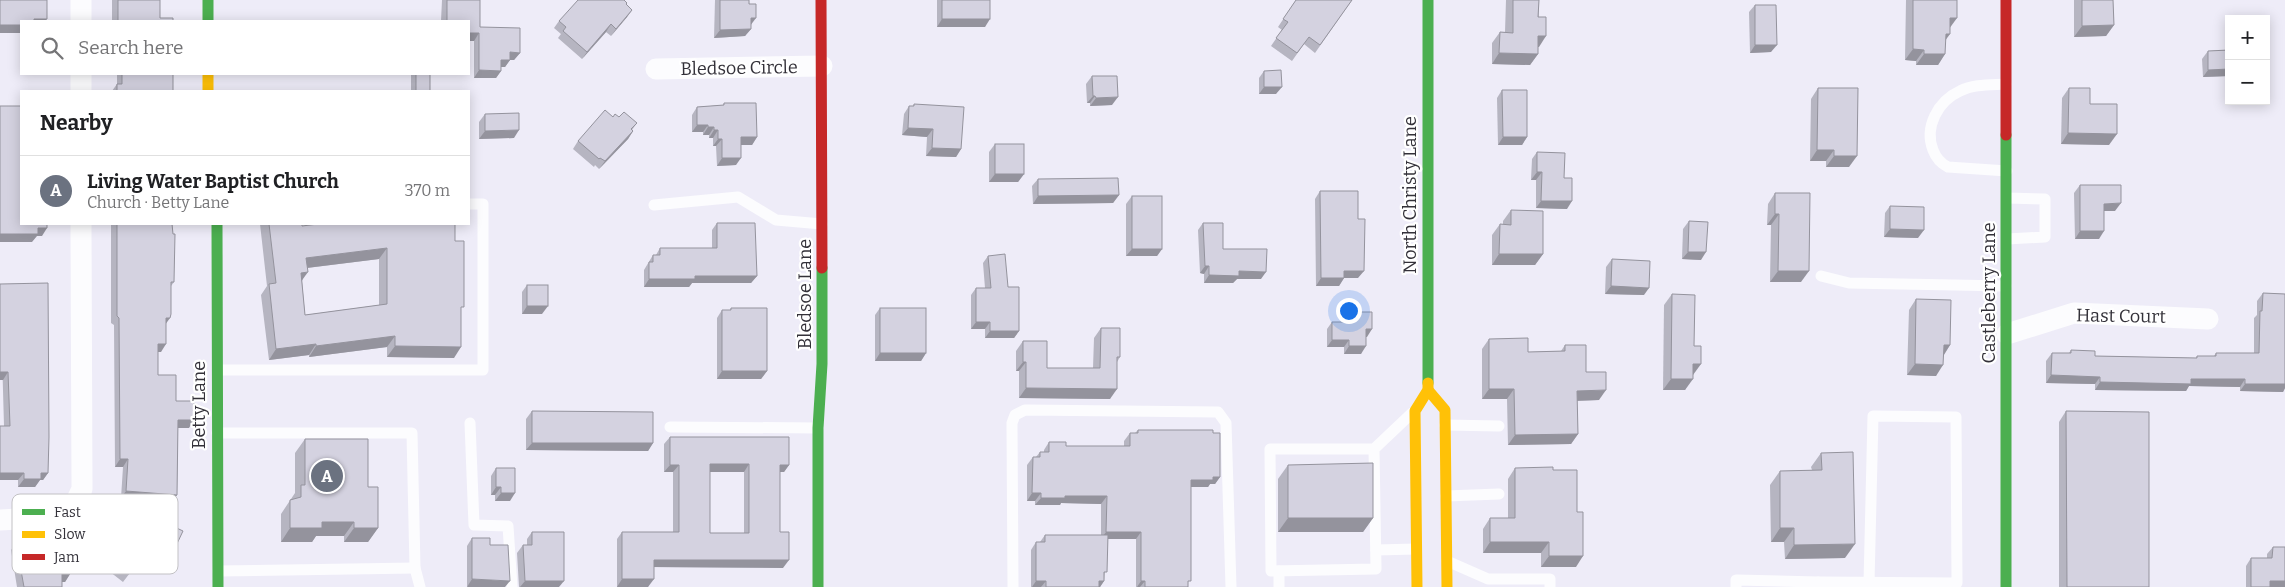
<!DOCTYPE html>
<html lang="en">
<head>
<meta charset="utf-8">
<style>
	body { margin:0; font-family:Bitter,serif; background:#f6f6f6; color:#202124 }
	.controls { position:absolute; right:15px; top:15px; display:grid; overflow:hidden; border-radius:0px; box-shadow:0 2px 12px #0003 }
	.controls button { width:45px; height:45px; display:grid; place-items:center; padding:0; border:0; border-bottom:1px solid #e0e0e0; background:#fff; color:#202124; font:25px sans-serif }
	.you { position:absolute; left:1348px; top:310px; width:18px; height:18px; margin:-12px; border:4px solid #fff; border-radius:50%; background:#1a73e8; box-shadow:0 0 0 8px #1a73e833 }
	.badge { display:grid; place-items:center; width:32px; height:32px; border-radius:50%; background:#0f766e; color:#fff; font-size:16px; font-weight:700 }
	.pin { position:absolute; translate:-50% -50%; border:2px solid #fff; box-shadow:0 1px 5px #0006 }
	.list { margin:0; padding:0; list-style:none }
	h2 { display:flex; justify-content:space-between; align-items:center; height:65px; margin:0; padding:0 20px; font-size:21px }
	h2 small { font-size:16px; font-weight:400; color:#757577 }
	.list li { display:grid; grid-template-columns:32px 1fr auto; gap:15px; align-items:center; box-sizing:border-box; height:70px; padding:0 20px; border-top:1px solid #e0e0e0 }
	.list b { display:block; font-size:19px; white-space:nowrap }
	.list p { margin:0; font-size:16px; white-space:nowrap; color:#757577 }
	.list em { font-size:16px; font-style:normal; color:#757577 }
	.icon { flex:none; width:28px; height:28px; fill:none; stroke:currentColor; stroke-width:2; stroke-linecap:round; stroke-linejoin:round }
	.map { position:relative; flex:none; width:2285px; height:587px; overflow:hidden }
	.search { position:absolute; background:#fff; box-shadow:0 2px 12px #0003; left:20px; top:20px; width:450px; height:55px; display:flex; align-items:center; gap:12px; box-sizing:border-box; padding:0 18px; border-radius:0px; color:#757577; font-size:19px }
	.panel { position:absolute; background:#fff; box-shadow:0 2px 12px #0003; left:20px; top:90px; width:450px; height:135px; border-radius:0px }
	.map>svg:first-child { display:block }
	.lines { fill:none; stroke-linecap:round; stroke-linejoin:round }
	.lane { stroke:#fcfcfe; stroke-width:11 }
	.street { stroke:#fcfcfe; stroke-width:21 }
	.fast { stroke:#4caf50; stroke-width:11 }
	.slow { stroke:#ffc107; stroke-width:11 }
	.jam { stroke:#c62828; stroke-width:11 }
	.wall { fill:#b6b5c1; fill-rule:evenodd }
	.shaded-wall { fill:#94939d }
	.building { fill:#d4d2e0; stroke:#94939d; fill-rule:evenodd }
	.labels { text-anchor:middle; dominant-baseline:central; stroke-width:4.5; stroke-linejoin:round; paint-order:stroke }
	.street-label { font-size:18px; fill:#333139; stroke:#fff }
	.key { fill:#fff; stroke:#c2c1c4; stroke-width:1 }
	.key-label { font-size:14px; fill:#333139 }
</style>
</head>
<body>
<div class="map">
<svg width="2285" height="587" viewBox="0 0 2285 587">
	<rect width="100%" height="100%" fill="#eeecf8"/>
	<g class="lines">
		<g class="lane">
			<path d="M2006 84C1991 85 1974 84 1960 91 1938 101 1924 127 1933 150 1936 158 1940 163 1948 167L2007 171"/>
			<polyline points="2007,198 2045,199 2045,237 2007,239"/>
			<polyline points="654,205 738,197 776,220 822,224"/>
			<polyline points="1821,276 1849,283 2006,286"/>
			<polyline points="218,370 483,370 483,204 469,204"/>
			<polyline points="470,423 474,525 508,526 512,587"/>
			<polyline points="1445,425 1499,426"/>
			<polyline points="670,427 818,428"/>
			<polyline points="217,433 412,433 415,568 420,587"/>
			<polyline points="1374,449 1376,569 1271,571 1270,449 1374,449 1412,413"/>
			<polyline points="1446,496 1499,494"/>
			<polyline points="1376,550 1416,549"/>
			<polyline points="1447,561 1488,579 1550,579 1550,587"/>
			<polyline points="218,571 415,568"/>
			<polyline points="1279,571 1279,587"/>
			<polyline points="1818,582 1957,583 1956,417 1873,416 1869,583"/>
			<polyline points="1013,587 1012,423 1015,415 1025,410 1218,412 1226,423 1231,587"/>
			<polyline points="1736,587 1736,580 1818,582 1818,587"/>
		</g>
		<g class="street">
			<polyline points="81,0 81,21"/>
			<polyline points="656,69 822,66"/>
			<polyline points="81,74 81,91"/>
			<polyline points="2007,334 2074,313 2208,319"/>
			<polyline points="0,520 53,517 73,508 82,489 81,224"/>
		</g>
		<g class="fast">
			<polyline points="208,0 208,21"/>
			<polyline points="1428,0 1428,383"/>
			<polyline points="2006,135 2006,587"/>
			<polyline points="217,224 218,587"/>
			<polyline points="818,587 818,428 822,364 822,268"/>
		</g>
		<g class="slow">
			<polyline points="208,74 208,91"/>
			<polyline points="1428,390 1445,410 1447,587"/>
			<polyline points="1417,587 1415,411 1428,390 1428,383"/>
		</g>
		<g class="jam">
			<polyline points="821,0 822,268"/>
			<polyline points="2006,0 2006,135"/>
		</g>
	</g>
	<g class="wall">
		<polygon points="112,0 160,0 160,18 173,21 112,21"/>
		<polygon points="442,0 480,0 480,27 520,53 514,60 510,60 505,67 501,67 501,71 496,78 474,78 474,41 469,21 441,21"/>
		<polygon points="715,0 749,0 751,29 745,36 714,38"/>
		<polygon points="937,0 990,0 985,27 937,27"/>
		<polygon points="1296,0 1352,0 1315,53 1304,44 1292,61 1271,46 1282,30 1278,27"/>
		<polygon points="1506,0 1539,0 1538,54 1530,65 1492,64 1492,43 1500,32 1505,32"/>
		<polygon points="1906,0 1957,0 1950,27 1945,40 1945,54 1938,65 1916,65 1916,61 1905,60"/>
		<polygon points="2074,0 2113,0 2114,25 2106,36 2074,37"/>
		<polygon points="626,4 632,10 627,17 611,36 606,32 582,59 558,38 561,34 554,28 559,21"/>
		<polygon points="1755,5 1771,52 1750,53 1749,12"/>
		<polygon points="2229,50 2229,76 2203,77 2202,59 2208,51"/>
		<polygon points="1264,71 1276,94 1259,94 1259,78"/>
		<polygon points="117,74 173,74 173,91 112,91 117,84"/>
		<rect x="411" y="74" width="19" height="17"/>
		<polygon points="1092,76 1112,105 1090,106 1090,103 1087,103 1086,84"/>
		<polygon points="1818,88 1849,167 1826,167 1826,161 1810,161 1811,99"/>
		<polygon points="2069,88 2090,104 2109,145 2061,144 2062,98"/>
		<polygon points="1502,90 1527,137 1522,145 1498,145 1497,98"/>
		<polygon points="724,103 757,137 752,145 741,145 736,165 717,166 716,146 713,146 713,138 709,138 709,135 703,135 703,132 692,132 692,115 697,107 723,105"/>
		<polygon points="914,104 961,149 956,157 926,156 927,137 902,135 904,114 909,106 913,106"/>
		<polygon points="485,114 514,138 479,139 479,122"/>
		<polygon points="613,117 619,117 637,123 632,130 633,131 628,139 599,169 595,165 594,167 573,149 578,141"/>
		<polygon points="995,144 1024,174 1018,182 989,182 989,152"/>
		<polygon points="1537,152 1567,209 1536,208 1536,180 1531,180 1532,159"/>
		<polygon points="1038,179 1119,195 1113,203 1033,204 1032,186"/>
		<polygon points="2080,185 2115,211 2104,211 2099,239 2075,239 2074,193"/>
		<polygon points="1320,191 1358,219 1358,278 1344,278 1339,286 1316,286 1315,199"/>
		<polygon points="1775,193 1801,282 1770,282 1771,225 1767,225 1768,204"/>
		<polygon points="1132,196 1162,249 1157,256 1126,256 1126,204"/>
		<polygon points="1890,206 1918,238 1884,237 1885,213"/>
		<polygon points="1511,210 1543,254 1535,265 1492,265 1492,235 1500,224 1503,224 1503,221"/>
		<polygon points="1689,221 1701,260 1682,259 1683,229"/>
		<polygon points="717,223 757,276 751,283 692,283 689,287 644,287 644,270 653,255 656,255 660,248 712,248 712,230"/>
		<polygon points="1203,223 1223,249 1261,279 1237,279 1233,283 1204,283 1204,274 1200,273 1198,230"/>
		<polygon points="111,224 172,224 174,282 171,286 161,352 158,352 158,375 176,401 189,428 178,428 177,495 172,502 121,498 123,467 115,467 114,325 111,323"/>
		<path d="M260 224H302V226L455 241 461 310 454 358 387 357V347L309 357V355L269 360 261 295 267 286ZM379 259V305L305 315 302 281 307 268Z"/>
		<polygon points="988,256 1019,331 1014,338 985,338 985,329 971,329 971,295 976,288 985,288 983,263"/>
		<polygon points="1612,259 1644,295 1605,294 1606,267"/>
		<polygon points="0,284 48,473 43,480 40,480 35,487 18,487 18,480 0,480 4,426"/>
		<polygon points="527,285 542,314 522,314 522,292"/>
		<polygon points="2263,293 2285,294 2285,388 2283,392 2240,391 2240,387 2189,386 2186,391 2095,390 2095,384 2046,383 2046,361 2052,353 2069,353 2071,350 2095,356 2196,358 2197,356 2214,356 2216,353 2254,353 2254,318 2257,315 2257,301"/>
		<polygon points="1672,294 1694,346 1693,375 1685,390 1663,390 1664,305"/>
		<polygon points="1916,299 1950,345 1944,355 1936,376 1907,375 1909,310"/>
		<polygon points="731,308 767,371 761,379 717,379 717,318 722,310 730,310"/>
		<polygon points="880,308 926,353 921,361 875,361 875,315"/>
		<polygon points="1352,312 1367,337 1366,337 1361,354 1344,354 1344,347 1327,347 1327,329 1332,322 1344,322"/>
		<polygon points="1101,328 1120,357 1117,362 1110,399 1019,398 1019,371 1016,371 1016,351 1023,341 1047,368 1093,368 1094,338"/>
		<polygon points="1489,339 1528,352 1561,351 1565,345 1586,372 1599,400 1577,401 1578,434 1571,444 1508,445 1507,399 1482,399 1482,349"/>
		<polygon points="532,411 653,443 648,451 526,450 526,419"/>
		<polygon points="2066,411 2149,587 2059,587 2059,422"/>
		<polygon points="1138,430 1213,433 1220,477 1215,484 1210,484 1208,487 1191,487 1188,587 1136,587 1136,539 1108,539 1104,581 1100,587 1031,587 1031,550 1036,542 1040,542 1045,535 1101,535 1101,504 1061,503 1060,505 1035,505 1035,501 1027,501 1027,465 1033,457 1036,457 1040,452 1044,452 1044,450 1049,442 1066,446 1124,446 1124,441 1130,433 1135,433"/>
		<path d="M670 437 789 465 784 472H780V532L783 568 654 567 648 587H617V539L622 532H673V472H664V444ZM710 472H744V533H710Z"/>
		<polygon points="305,439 378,528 368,542 344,542 344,536 316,536 312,542 281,542 281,514 295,493 295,453"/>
		<polygon points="1821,453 1845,558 1785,559 1784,542 1771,542 1770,485 1780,471 1812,470 1811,467"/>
		<polygon points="1288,465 1373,518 1363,532 1278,532 1278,479"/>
		<polygon points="496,468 510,501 495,501 495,495 491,495 491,476"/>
		<polygon points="1515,468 1553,470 1576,567 1541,567 1541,553 1483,553 1483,529 1490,518 1508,518 1508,479"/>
		<polygon points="138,501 174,550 169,557 149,548 123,582 105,568 133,509"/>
		<polygon points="532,532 559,587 519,587 517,553 523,545 527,545 527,539"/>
		<polygon points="472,538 490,545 508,545 467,587 467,546"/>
		<polygon points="16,543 62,548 70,574 65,582 62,582 62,587 17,587 11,550"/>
		<polygon points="2273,547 2285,587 2246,587 2246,566 2251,558 2267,558 2267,554"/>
	</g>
	<g class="shaded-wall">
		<polygon points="632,10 627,17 611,36 616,29"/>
		<polygon points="751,18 756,18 750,26"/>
		<polygon points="1950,18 1957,18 1949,29"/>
		<polygon points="34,19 47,19 45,21 33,21"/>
		<polygon points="942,19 990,19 985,27 937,27"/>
		<polygon points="611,24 606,32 582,59 587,52"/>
		<rect x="0" y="25" width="21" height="8"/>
		<polygon points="2114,25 2106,36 2074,37 2082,26"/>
		<polygon points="751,29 745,36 714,38 720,30"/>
		<polygon points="469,33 479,33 474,41 469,41"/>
		<polygon points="1946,34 1950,34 1942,45"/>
		<polygon points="1538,36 1546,36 1539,47 1531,47"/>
		<polygon points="1755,45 1777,45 1771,52 1750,53"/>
		<polygon points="1913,49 1924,50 1916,61 1905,60"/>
		<polygon points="510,52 520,53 514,60 510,60 505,67 496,67 501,60"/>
		<polygon points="1499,53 1538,54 1530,65 1492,64"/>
		<polygon points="1924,54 1945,54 1938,65 1916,65"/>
		<polygon points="2229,69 2229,76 2203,77 2208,70"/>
		<polygon points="479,70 501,71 496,78 474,78"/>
		<polygon points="1264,87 1282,87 1276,94 1259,94"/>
		<polygon points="1093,96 1095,96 1090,103 1087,103"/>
		<polygon points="1118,97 1112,105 1090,106 1096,98"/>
		<polygon points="697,125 708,125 703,132 692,132"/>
		<polygon points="708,127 714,127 709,135 703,135"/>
		<polygon points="908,128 933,129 927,137 902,135"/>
		<polygon points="519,130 514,138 479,139 485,131"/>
		<polygon points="714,130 718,130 713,138 709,138"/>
		<polygon points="633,131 628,139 599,169 605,161"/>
		<polygon points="2068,133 2117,134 2109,145 2061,144"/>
		<polygon points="741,137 757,137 752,145 736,145"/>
		<polygon points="1503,137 1527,137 1522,145 1498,145"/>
		<polygon points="718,139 722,139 716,146 713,146"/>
		<polygon points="932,148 961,149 956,157 926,156"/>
		<polygon points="1817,150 1834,150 1826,161 1810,161"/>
		<polygon points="1834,156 1857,156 1849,167 1826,167"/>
		<polygon points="722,158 741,158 736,165 717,166"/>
		<polygon points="1537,172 1542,172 1536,180 1531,180"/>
		<polygon points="995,174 1024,174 1018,182 989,182"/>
		<polygon points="1119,195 1113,203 1033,204 1038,196"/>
		<polygon points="1541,201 1572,201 1567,209 1536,208"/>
		<polygon points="2121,203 2115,211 2099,211 2104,204"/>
		<polygon points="1775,214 1779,214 1771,225 1767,225"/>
		<polygon points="38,228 47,228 42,236 37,236 32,242 0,242 0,234"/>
		<polygon points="1890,229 1924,230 1918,238 1884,237"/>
		<polygon points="2080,231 2104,231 2099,239 2075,239"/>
		<polygon points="387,248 379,259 298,269 306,258"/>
		<polygon points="1132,249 1162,249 1157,256 1126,256"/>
		<polygon points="1688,252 1706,252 1701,260 1682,259"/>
		<polygon points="1499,254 1543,254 1535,265 1492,265"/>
		<polygon points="1205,266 1209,266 1204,274 1200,273"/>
		<polygon points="1239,271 1266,272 1261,279 1237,279 1233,283 1204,283 1209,275"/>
		<polygon points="1344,271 1364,271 1358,278 1344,278 1339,286 1316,286 1321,278"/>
		<polygon points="1778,271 1809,271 1801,282 1770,282"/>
		<polygon points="308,272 300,283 301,273"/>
		<polygon points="695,276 757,276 751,283 692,283 689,287 644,287 649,279"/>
		<polygon points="1611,286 1649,288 1644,295 1605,294"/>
		<polygon points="527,306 548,306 542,314 522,314"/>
		<polygon points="166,318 170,318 165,325"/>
		<polygon points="976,322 990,322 985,329 971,329"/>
		<polygon points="1366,329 1372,329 1367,337 1361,337"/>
		<polygon points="990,331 1019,331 1014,338 985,338"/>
		<polygon points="395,336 387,347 309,357 316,346"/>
		<polygon points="1332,340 1349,340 1344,347 1327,347"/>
		<polygon points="158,344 166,344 161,352 153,352"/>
		<polygon points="316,344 309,355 269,360 276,349"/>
		<polygon points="1944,345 1950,345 1943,356"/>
		<polygon points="395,346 461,347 454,358 387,357"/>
		<polygon points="1349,346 1366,346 1361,354 1344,354"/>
		<polygon points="880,353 926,353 921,361 875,361"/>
		<polygon points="1023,362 1026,362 1019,371 1016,371"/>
		<polygon points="1693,364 1701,364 1693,375"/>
		<polygon points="1915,364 1943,365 1936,376 1907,375"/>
		<polygon points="722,371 767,371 761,379 717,379"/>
		<polygon points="0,372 8,372 3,380 0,380"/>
		<polygon points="2051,375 2100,377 2095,384 2046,383"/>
		<polygon points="1671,379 1693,379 1685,390 1663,390"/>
		<polygon points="2191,379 2245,379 2240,387 2189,386 2186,391 2095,390 2100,382"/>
		<polygon points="2245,384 2285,384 2285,388 2283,392 2240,391"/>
		<polygon points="1026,388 1117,389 1110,399 1019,398"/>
		<polygon points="1489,389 1514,389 1507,399 1482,399"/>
		<polygon points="1606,390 1599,400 1570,401 1577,391"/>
		<polygon points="178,420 194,420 189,428 173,428"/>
		<polygon points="1578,434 1571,444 1508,445 1515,435"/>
		<polygon points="532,443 653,443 648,451 526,450"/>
		<polygon points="120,459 128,459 123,467 115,467"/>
		<polygon points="710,464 749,464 744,472 704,472"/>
		<polygon points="670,465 679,465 673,472 664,472"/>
		<polygon points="780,465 789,465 784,472 774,472"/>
		<polygon points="0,473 24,473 18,480 0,480"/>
		<polygon points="41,473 48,473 43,480 40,480 35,487 18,487 24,479"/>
		<polygon points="1213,477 1220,477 1215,484 1210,484 1208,487 1186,487 1191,480"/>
		<polygon points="496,487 501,487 495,495 491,495"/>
		<polygon points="126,491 177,495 172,502 121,498"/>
		<polygon points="501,493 515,493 510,501 495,501"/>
		<polygon points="1032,493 1041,493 1035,501 1027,501"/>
		<polygon points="1065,496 1107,496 1101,504 1061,503 1060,505 1035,505 1041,498"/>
		<polygon points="1288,518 1373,518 1363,532 1278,532"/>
		<polygon points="322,522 354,522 344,536 316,536 312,542 281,542 290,528"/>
		<polygon points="354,528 378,528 368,542 344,542"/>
		<polygon points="1780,528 1794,528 1784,542 1771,542"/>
		<polygon points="1106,532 1141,532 1136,539 1101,539"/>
		<polygon points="1490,542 1549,542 1541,553 1483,553"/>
		<polygon points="1855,544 1845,558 1785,559 1794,545"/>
		<polygon points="1549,556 1583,556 1576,567 1541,567"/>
		<polygon points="654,560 789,560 783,568 649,567"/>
		<polygon points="62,574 70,574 65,582 57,582"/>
		<polygon points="472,579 510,581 505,587 467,587"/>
		<polygon points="622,579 654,579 648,587 617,587"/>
		<polygon points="525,581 564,581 559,587 520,587"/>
		<polygon points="1036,581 1046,581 1041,587 1032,587"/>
		<polygon points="1099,581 1104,581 1100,587 1095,587"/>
		<polygon points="1141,581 1145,581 1140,587 1137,587"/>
		<polygon points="2270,581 2285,581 2285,587 2266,587"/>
	</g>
	<g class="building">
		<polygon points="0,0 47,0 47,19 34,19 34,21 21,21 21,25 0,25"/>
		<polygon points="118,0 160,0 160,18 173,18 173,21 118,21"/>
		<polygon points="447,0 480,0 480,27 520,28 520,53 510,52 510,60 501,60 501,71 479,70 479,33 469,33 469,21 447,21"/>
		<polygon points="578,0 624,0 627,3 626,4 632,10 616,29 611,24 587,52 563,31 566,27 559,21"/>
		<polygon points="720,0 749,0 749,4 756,4 756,18 751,18 751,29 720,30"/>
		<rect x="942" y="0" width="48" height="19"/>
		<polygon points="1296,0 1352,0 1320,45 1309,37 1297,53 1276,38 1288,22 1283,19"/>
		<polygon points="1513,0 1539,0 1538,17 1546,17 1546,36 1538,36 1538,54 1499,53 1500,32 1513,33"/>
		<polygon points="1913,0 1957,0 1957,18 1950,18 1950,34 1946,34 1945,54 1924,54 1924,50 1913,49"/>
		<polygon points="2082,0 2113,0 2114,25 2082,26"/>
		<polygon points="1755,5 1776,5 1777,45 1755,45"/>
		<polygon points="2229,50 2229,69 2208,70 2208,51"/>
		<polygon points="1281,70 1282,87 1264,87 1264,71"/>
		<polygon points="122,74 173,74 173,91 117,91 117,84 122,84"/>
		<rect x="416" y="74" width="14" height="17"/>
		<polygon points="1092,76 1117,76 1118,97 1096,98 1095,96 1093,96"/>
		<polygon points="1818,88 1858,88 1857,156 1834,156 1834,150 1817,150"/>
		<polygon points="2069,88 2090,88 2090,104 2117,104 2117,134 2068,133"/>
		<polygon points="1502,90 1527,90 1527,137 1503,137"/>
		<polygon points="724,103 756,103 757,137 741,137 741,158 722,158 722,139 718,139 718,130 714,130 714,127 708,127 708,125 697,125 697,107 724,105"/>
		<polygon points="914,104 964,107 961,149 932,148 933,129 908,128 909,106 914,106"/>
		<polygon points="0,106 21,106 21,224 47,224 47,228 38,228 38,234 0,234"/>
		<polygon points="605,110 613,117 615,114 619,117 624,112 637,123 631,129 633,131 605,161 600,158 599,159 578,141"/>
		<polygon points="519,113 519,130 485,131 485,114"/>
		<rect x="995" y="144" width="29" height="30"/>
		<polygon points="1537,152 1565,153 1564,178 1572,178 1572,201 1541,201 1542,172 1537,172"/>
		<polygon points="1118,178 1119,195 1038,196 1038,179"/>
		<polygon points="2080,185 2121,185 2121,203 2104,204 2104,231 2080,231"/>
		<polygon points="1320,191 1358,191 1358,219 1365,219 1364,271 1344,271 1344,278 1321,278"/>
		<polygon points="1775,193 1810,193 1809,271 1778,271 1779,214 1775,214"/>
		<rect x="1132" y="196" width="30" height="53"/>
		<polygon points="1890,206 1924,207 1924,230 1890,229"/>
		<polygon points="1511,210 1543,211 1543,254 1499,254 1500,224 1511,225"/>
		<polygon points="1689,221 1708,222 1706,252 1688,252"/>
		<polygon points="717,223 755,223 757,276 695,276 695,279 649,279 649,262 653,262 653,255 660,255 660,248 717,248"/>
		<polygon points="1203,223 1223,223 1223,249 1267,249 1266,272 1239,271 1239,276 1209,275 1209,266 1205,266"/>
		<polygon points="117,224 172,224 173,234 175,234 174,282 171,282 171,314 170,318 166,318 166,344 158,344 158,375 176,375 176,401 194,401 194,420 178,420 177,495 126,491 128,459 120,459 119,318 117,316"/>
		<path d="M269 224H302V226L318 224H455V241H464V307H461V347L395 346V336L316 346V344L276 349 269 284 276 283ZM387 248V304L305 315 301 273 308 272 306 258Z"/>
		<polygon points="1005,254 1008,287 1019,287 1019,331 990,331 990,322 976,322 976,288 991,288 988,256"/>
		<polygon points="1612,259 1650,261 1649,288 1611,286"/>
		<polygon points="48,283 49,437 48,473 41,473 41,479 24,479 24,473 0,473 0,426 10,426 8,372 0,372 0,284"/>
		<rect x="527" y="285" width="21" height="21"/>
		<polygon points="2263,293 2285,294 2285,384 2245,384 2245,379 2191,379 2191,384 2100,382 2100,377 2051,375 2052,353 2071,353 2071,350 2095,351 2095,356 2197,358 2197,356 2216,356 2216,353 2259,353 2260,311 2262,311"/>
		<polygon points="1672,294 1695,295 1694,346 1701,346 1701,364 1693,364 1693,379 1671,379"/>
		<polygon points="1916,299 1951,300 1950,345 1944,345 1943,365 1915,364"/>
		<polygon points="731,308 767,308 767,371 722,371 722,310 731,310"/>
		<rect x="880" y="308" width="46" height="45"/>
		<polygon points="1352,312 1372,312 1372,329 1366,329 1366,346 1349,346 1349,340 1332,340 1332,322 1347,322 1347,317 1352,317"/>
		<polygon points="1101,328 1120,328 1120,357 1117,357 1117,389 1026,388 1026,362 1023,362 1023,341 1047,341 1047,368 1100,368"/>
		<polygon points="1528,338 1528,352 1565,351 1565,345 1586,345 1586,372 1606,372 1606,390 1577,391 1578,434 1515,435 1514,389 1489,389 1489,339"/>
		<polygon points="532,411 653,412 653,443 532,443"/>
		<polygon points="2066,411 2149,412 2149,587 2067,587"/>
		<polygon points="1138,430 1213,430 1213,433 1220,433 1220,477 1213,477 1213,480 1191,480 1191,581 1188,581 1188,587 1145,587 1145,581 1141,581 1141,532 1106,532 1107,496 1065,496 1065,498 1041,498 1041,493 1032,493 1033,457 1040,457 1040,452 1049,452 1049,442 1066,442 1066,446 1130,446 1130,433 1138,433"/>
		<path d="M670 437H789V465H780V532H789V560H654V579H622V532H679V465H670ZM710 464H749V533H710Z"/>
		<polygon points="305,439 368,439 368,487 378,487 378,528 354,528 354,522 322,522 322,528 290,528 290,500 301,497 301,485 305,485"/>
		<polygon points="1853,452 1855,544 1794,545 1794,528 1780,528 1780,471 1822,470 1821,453"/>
		<polygon points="1373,463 1373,518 1288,518 1288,465"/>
		<polygon points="1553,467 1553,470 1577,470 1577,512 1583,512 1583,556 1549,556 1549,542 1490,542 1490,518 1515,518 1515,468"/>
		<polygon points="496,468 515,468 515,493 501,493 501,487 496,487"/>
		<polygon points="138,501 169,516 166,523 183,531 174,550 155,541 129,574 110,560"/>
		<polygon points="532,532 564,532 564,581 525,581 523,545 532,545"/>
		<polygon points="1045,535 1108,535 1107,572 1104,572 1104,581 1099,581 1099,587 1046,587 1046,581 1036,581 1036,542 1045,542"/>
		<polygon points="41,538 62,538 62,548 70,548 70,574 62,574 62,587 24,587 16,543"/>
		<polygon points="472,538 490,538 490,545 508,545 510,581 472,579"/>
		<polygon points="2273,547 2285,547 2285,581 2270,581 2270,587 2251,587 2251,558 2272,558"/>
	</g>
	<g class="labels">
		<g class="street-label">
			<text transform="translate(739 68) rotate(-1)">Bledsoe Circle</text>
			<text transform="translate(1410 195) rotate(-90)">North Christy Lane</text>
			<text transform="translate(1989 293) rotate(-90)">Castleberry Lane</text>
			<text transform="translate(805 294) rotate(-90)">Bledsoe Lane</text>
			<text transform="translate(2121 316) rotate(1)">Hast Court</text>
			<text transform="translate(199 405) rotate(-90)">Betty Lane</text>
		</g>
	</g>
	<rect x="12" y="494" width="166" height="80" rx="8" class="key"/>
	<rect x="22" y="509" width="23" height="6" fill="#4caf50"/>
	<rect x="22" y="531" width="23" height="7" fill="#ffc107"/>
	<rect x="22" y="554" width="23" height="6" fill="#c62828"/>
	<g class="key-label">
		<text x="54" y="517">Fast</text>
		<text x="54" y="539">Slow</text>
		<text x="54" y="562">Jam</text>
	</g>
</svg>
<div class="controls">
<button>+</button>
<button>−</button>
</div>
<div class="you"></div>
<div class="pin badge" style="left:327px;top:476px;background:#6b7280">A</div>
<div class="search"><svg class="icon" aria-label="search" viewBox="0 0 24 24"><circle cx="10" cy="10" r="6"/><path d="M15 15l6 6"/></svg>Search here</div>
<section class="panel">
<h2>Nearby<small></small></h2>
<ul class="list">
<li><span class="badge" style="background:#6b7280">A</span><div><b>Living Water Baptist Church</b><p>Church · Betty Lane</p></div><em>370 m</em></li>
</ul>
</section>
</div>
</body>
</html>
